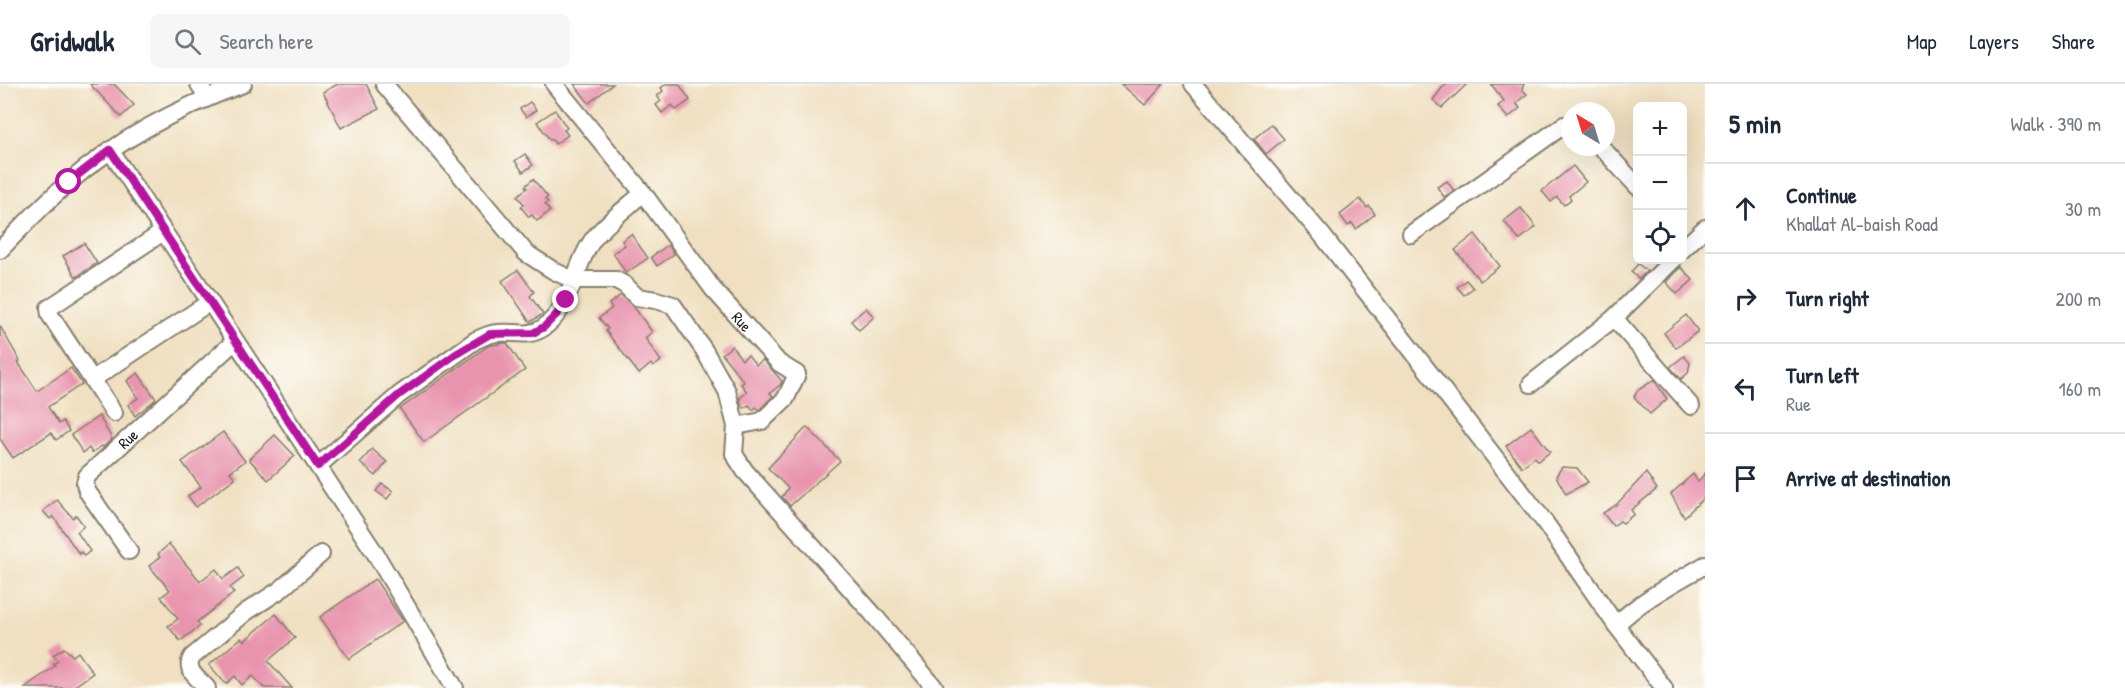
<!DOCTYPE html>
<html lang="en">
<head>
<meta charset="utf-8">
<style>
	body { margin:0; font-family:"Patrick Hand",sans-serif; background:#f6f6f7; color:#1f2937 }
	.controls { position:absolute; right:18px; top:18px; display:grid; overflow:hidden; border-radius:9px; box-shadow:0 6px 24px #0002 }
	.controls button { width:54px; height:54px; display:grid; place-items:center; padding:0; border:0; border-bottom:2px solid #e0e1e3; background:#fff; color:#1f2937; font:30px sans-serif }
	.compass { position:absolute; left:1561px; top:18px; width:54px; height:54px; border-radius:50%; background:#fff; box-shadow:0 6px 24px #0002; rotate:322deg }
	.stop { position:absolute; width:18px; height:18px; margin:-14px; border:4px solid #b5179e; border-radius:50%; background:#fff }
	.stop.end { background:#b5179e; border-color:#fff; box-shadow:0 2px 6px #0008 }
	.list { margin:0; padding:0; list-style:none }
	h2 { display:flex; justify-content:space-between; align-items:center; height:78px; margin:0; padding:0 24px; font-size:26px }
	h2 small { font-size:20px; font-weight:400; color:#747a83 }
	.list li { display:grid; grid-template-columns:39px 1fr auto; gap:18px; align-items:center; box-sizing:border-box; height:90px; padding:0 24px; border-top:2px solid #e0e1e3 }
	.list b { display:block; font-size:22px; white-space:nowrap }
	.list p { margin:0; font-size:20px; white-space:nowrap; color:#747a83 }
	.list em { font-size:20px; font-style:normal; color:#747a83 }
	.icon { flex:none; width:33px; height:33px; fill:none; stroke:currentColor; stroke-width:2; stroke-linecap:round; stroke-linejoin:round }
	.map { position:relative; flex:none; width:1705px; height:604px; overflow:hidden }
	header { display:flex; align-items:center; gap:36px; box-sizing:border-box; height:84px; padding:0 30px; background:#fff; border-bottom:2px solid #e0e1e3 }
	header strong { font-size:28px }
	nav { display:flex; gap:33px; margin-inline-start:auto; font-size:21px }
	.search { width:420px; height:54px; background:#f6f6f7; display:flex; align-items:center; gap:15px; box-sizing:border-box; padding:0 21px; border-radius:9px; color:#747a83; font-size:22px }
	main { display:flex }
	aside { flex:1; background:#fff }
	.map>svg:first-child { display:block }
	.building { fill:#e994ae }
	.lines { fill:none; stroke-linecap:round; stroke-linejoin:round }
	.minor-casing { stroke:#867e6e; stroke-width:20 }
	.minor { stroke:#fff; stroke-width:16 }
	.route { stroke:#b5179e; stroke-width:8 }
	.labels { text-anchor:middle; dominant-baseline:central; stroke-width:6; stroke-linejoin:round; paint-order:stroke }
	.street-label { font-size:16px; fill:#1c1c1c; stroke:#fdfcf7 }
</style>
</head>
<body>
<header>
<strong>Gridwalk</strong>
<div class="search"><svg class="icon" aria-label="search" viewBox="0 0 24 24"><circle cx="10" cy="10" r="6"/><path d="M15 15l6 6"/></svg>Search here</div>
<nav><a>Map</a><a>Layers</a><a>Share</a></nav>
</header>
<main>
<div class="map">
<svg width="1705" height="604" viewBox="0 0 1705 604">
	<rect width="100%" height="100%" fill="#fdfcf7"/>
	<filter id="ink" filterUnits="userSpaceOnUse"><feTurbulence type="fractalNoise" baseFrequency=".0167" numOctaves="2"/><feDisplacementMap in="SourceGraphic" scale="12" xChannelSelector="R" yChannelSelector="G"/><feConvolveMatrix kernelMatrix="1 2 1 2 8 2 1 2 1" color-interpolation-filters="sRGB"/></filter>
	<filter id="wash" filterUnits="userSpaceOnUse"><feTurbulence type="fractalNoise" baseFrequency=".008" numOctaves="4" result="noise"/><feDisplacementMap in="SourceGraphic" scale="24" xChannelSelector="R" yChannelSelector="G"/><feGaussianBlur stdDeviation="1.35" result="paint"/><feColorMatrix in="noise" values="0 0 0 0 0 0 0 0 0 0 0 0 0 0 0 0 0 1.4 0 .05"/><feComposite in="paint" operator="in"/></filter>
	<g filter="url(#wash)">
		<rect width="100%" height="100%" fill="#f0e0c1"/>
		<g id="blocks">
			<g class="building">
				<polygon points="90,0 114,0 134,21 121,33"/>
				<polygon points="338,0 366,0 379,25 341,44 323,8"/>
				<polygon points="574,0 613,0 589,19"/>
				<polygon points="666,0 679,0 690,16 676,26 672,21 662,29 656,21 661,17 657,12 663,7 661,4"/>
				<polygon points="1121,0 1164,0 1145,21"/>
				<polygon points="1445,0 1467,0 1442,24 1433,16"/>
				<polygon points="1491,0 1524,0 1522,5 1527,10 1516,19 1520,24 1508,34 1498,22 1504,17"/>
				<polygon points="530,18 536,26 526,33 520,25"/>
				<polygon points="555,26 567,44 564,46 568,51 555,60 552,55 550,56 537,38"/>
				<polygon points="1271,40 1284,55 1266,70 1254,55"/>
				<polygon points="525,70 533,81 523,88 515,77"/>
				<polygon points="1573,82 1586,98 1569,112 1571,115 1564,121 1557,113 1551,118 1542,107"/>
				<polygon points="533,95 548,113 545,115 548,118 545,120 550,127 537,137 532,131 529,133 521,123 524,120 517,112 527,104 525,102"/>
				<polygon points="1447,97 1454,107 1444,113 1437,103"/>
				<polygon points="1360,115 1367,124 1369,122 1375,130 1356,145 1352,139 1348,142 1340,131"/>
				<polygon points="1521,124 1536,143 1519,156 1504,137"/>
				<polygon points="631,150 648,174 626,189 613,169 625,161 622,157"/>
				<polygon points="1475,150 1500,182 1480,197 1455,166"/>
				<polygon points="84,159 97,179 76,193 63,172"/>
				<polygon points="668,161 674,170 657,182 651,173"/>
				<polygon points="1638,180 1647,187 1639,195 1631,188"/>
				<polygon points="1681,183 1693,196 1677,210 1666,198"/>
				<polygon points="518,186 534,208 530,212 543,230 530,238 502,197"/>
				<polygon points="1466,196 1473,204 1464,211 1457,203"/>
				<polygon points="621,211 634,223 652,248 645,254 661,277 653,283 651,280 639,290 606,247 608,245 599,234 612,224 609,220"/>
				<polygon points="866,224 874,233 859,246 851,237"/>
				<polygon points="1686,231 1698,247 1676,264 1664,249"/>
				<polygon points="0,242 20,277 18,278 37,307 71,284 82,300 48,323 59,340 63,337 69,347 56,356 51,349 13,374 0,355"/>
				<polygon points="504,259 507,259 525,286 424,358 400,325 488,262"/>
				<polygon points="732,262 742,276 748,271 756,281 763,276 782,297 780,301 770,309 773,312 759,326 756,323 753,326 749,321 744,324 741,320 740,314 747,308 741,300 744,298 722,270"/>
				<polygon points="1684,272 1690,279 1688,289 1681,295 1670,283"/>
				<polygon points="138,289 156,315 135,332 128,321 138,314 127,297"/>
				<polygon points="1654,296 1667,315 1650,330 1634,313 1638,306"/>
				<polygon points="99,332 112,355 103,363 102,362 92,369 89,364 83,369 71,351"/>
				<polygon points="807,343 840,377 790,422 782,413 788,404 768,384"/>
				<polygon points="1531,343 1550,368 1538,377 1535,373 1522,383 1506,362"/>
				<polygon points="223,348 245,377 230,388 235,394 196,423 188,412 201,403 182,378"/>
				<polygon points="275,351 295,372 268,396 249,375"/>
				<polygon points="372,365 387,378 376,392 360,379"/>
				<polygon points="1562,383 1577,384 1588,398 1566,410 1556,392"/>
				<polygon points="1646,389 1657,405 1631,426 1634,430 1623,439 1620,437 1613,442 1603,429 1616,421"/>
				<polygon points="1705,389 1705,413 1684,433 1671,410 1693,390 1698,398"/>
				<polygon points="382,400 393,407 387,415 376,407"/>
				<polygon points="57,416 73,434 76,431 84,442 77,448 90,467 84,472 81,468 79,470 53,432 50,435 43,427"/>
				<polygon points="169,460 200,497 216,485 223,495 238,484 244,493 230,504 234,509 197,538 200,542 180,557 168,542 178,535 161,513 170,506 149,482 160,473 158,470"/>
				<polygon points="375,495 403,537 349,575 320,533"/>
				<polygon points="276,530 295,554 268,577 292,604 264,604 253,592 242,601 235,592 226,600 209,581 241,554 244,557"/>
				<polygon points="64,564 73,572 78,568 93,589 72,604 24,604 55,582 53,580 58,577 53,571"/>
			</g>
		</g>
	</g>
	<g filter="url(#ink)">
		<use href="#blocks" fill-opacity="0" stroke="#867e6e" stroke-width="1.5"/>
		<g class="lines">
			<g class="minor-casing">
				<g id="minor">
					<polyline points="199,0 207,13"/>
					<polyline points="384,0 526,169 554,187 573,196 616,196 625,201 637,213 656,216 673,221 704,266 727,307 736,342 734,370 745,387 872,529 935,604"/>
					<path id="s1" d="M554 0 643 109 713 205 779 279 797 290 786 314 762 337 736 342"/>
					<polyline points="1193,0 1322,151 1432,292 1544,437 1616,541 1664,604"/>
					<polyline points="1601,63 1638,103"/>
					<polyline points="110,66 375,469 455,604"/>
					<polyline points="1411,150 1564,41 1570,41"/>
					<path d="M0 166C22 143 44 119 68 99 120 54 180 23 243 0"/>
					<polyline points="1682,166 1705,144"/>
					<polyline points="1614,234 1691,322"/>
					<polyline points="93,295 210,218"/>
					<polyline points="1531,300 1614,234 1673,176"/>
					<polyline points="114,329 50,231 49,224 163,148"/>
					<path d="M318 382 399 311 476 256C484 253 490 249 498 249 514 247 528 254 543 244 571 224 573 187 590 160 599 144 629 122 643 109"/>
					<path id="s2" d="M129 467 87 407 85 399 87 392 235 257"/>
					<path d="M1616 541C1641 516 1674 499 1705 481"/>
					<path d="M207 604C198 594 184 586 192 573L246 528 280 506 321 470"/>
				</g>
			</g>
			<use href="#minor" class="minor"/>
		</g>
	</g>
	<g class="lines" filter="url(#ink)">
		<polyline class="route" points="69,98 110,66 318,382 399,311 456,270 490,250 533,249 544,243 557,230 566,216"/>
	</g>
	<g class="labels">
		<g class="street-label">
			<text stroke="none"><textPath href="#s1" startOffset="303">Rue</textPath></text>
			<text stroke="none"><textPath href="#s2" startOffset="144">Rue</textPath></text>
		</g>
	</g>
</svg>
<div class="controls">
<button>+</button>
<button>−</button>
<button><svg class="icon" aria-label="locate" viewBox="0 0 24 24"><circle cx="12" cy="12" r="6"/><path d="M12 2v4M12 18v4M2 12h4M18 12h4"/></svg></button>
</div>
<svg class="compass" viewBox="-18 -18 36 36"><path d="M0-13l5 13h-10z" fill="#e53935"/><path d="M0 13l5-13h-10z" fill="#747a83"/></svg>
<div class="stop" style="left:69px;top:98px"></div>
<div class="stop end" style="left:566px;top:216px"></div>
</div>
<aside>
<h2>5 min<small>Walk · 390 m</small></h2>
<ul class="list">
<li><svg class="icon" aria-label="ahead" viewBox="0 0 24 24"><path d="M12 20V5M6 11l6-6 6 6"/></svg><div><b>Continue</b><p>Khallat Al-baish Road</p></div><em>30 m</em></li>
<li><svg class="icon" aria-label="right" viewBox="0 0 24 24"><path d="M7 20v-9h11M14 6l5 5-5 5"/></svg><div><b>Turn right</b></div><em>200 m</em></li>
<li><svg class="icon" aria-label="left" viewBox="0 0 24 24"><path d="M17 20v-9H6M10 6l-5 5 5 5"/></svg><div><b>Turn left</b><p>Rue</p></div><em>160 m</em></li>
<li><svg class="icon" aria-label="arrive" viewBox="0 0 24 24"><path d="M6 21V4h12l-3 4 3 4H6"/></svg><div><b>Arrive at destination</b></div></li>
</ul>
</aside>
</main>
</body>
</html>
